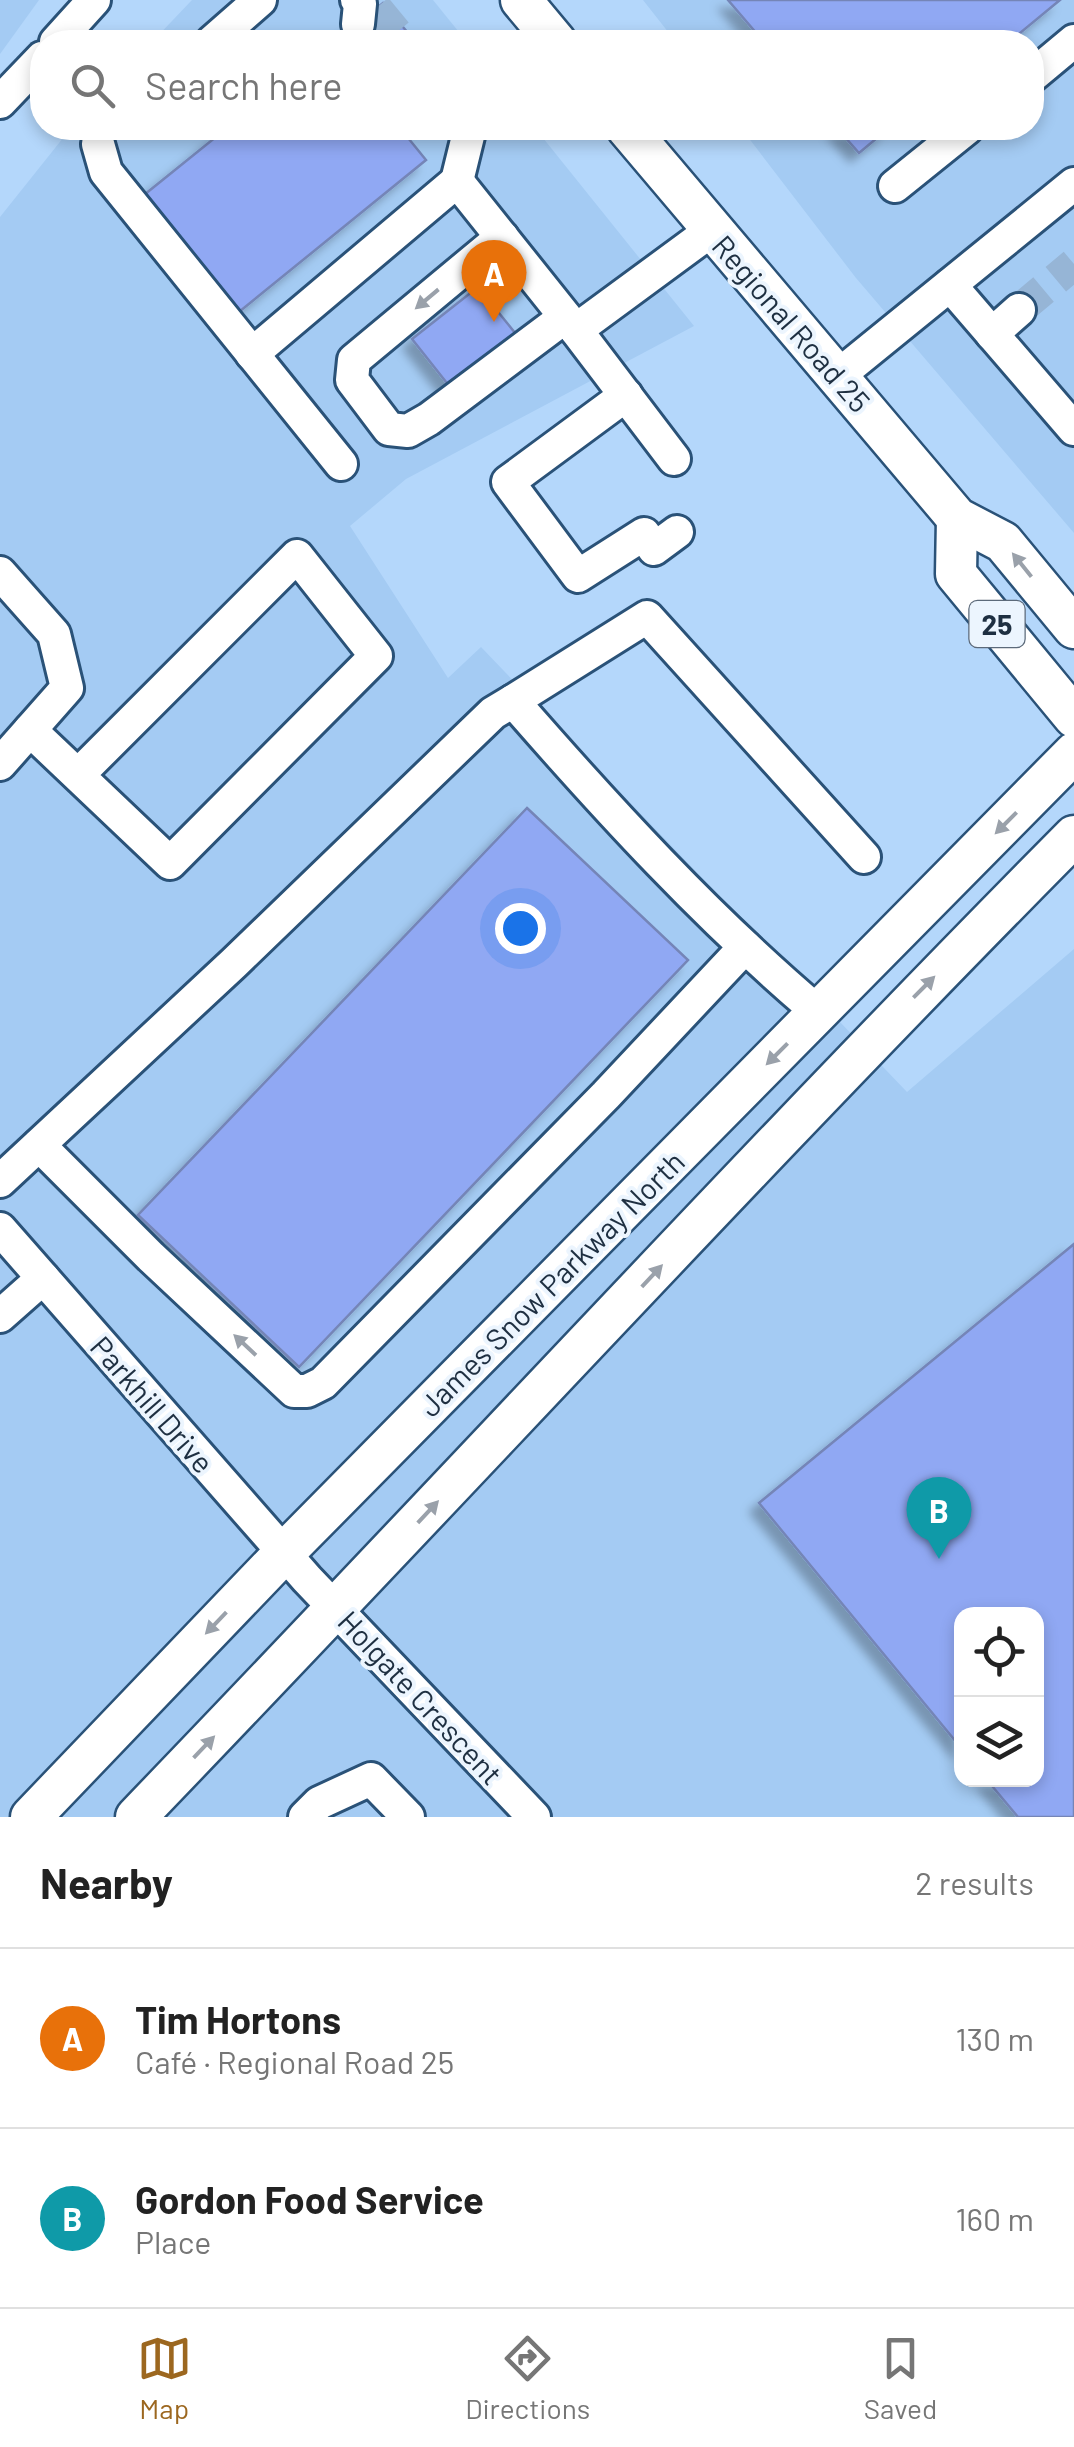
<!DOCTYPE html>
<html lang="en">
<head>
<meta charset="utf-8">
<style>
	body { margin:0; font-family:Barlow,sans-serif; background:#f2f2f2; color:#222 }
	.controls { position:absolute; right:30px; bottom:30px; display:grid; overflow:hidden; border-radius:20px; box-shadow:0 5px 15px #0003 }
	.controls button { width:90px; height:90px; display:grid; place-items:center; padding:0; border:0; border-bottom:2px solid #e0e0e0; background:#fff; color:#222; font:50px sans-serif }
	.you { position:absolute; left:520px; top:928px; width:35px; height:35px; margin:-25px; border:8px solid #fff; border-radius:50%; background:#1a73e8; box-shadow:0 0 0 15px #1a73e833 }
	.badge { display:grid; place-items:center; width:65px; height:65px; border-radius:50%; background:#9c671f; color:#fff; font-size:32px; font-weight:700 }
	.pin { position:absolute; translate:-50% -82px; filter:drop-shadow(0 2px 5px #0008) }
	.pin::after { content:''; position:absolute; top:52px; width:35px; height:30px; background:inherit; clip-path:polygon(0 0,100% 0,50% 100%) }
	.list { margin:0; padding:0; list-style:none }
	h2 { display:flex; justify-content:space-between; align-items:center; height:130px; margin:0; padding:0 40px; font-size:42px }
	h2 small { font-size:32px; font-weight:400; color:#767676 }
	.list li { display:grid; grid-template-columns:65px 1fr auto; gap:30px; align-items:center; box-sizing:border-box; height:180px; padding:0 40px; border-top:2px solid #e0e0e0 }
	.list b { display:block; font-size:38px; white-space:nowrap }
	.list p { margin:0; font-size:32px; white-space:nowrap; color:#767676 }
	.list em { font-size:32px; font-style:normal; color:#767676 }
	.icon { flex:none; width:55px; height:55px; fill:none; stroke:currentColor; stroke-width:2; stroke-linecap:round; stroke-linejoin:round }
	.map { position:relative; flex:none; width:1074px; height:1817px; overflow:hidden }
	.search { position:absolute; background:#fff; box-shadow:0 5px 15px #0003; left:30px; right:30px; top:30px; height:110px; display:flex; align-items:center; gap:25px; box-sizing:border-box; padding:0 35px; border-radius:40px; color:#767676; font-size:38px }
	.sheet { height:490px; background:#fff }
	nav { display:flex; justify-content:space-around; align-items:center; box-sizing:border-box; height:140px; border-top:2px solid #e0e0e0; background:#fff; font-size:28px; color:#767676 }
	nav a { display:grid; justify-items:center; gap:5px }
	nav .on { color:#9c671f }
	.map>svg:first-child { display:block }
	.built { fill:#a4cbf3; fill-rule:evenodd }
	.building { fill:#90a8f3; stroke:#7485b7; stroke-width:2.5; filter:url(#shadow) }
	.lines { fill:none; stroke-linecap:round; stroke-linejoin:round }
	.minor-tunnel { stroke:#96b5d6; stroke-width:32; stroke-dasharray:32 16; stroke-linecap:butt }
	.minor-casing { stroke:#2a5278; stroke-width:38 }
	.major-casing { stroke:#2a5278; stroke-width:45 }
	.minor { stroke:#fff; stroke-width:32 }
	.major { stroke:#fff; stroke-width:40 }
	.oneway { fill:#9aa1aa }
	.labels { text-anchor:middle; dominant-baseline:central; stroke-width:8; stroke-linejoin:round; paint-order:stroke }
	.shield { fill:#ecf5fe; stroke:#5c6a7a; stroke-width:2.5 }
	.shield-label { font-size:28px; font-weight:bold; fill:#1e2f41 }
	.street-label { font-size:30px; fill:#1e2f41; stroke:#ecf5fe }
</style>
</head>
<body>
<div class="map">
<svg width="1074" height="1817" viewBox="0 0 1074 1817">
	<defs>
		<filter id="shadow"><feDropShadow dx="-9" dy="9" stdDeviation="5" flood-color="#0004"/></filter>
	</defs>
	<rect width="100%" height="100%" fill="#b4d7fb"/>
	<g class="built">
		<polygon points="0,0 39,0 0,54"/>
		<polygon points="192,0 433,0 467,42 152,42"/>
		<polygon points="643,0 1074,0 1074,533 856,278 741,128 1032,128 1032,42 676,42"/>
		<path d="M71 128H535L694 326 406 479 350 526 448 678 481 647 907 1092 1074 949V1817H0V217ZM962 1614H1036V1780H962Z"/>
	</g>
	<g class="building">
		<polygon points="728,0 1060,0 1009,42 764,42"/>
		<polygon points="383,3 413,39 409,42 358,42 349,31"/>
		<polygon points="227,128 400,128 426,160 234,316 139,199"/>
		<polygon points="837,128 889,128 859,153"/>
		<polygon points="478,287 520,339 454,392 412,339"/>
		<polygon points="527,808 688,960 299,1367 138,1215"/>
		<polygon points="1074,1244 1074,1817 1018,1817 987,1780 1036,1780 1036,1614 962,1614 962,1749 759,1503"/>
	</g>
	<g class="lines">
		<g class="minor-tunnel">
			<polyline points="376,8 404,42"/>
			<polyline points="1019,310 1074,264"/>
		</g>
		<g class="minor-casing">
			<g id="minor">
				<polyline points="357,0 360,4 358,24"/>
				<polyline points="56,42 94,0"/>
				<polyline points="212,42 260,0"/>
				<polyline points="1032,76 1074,41"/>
				<polyline points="0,102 42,58"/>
				<polyline points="98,144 106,172 341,464"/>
				<polyline points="457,181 470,128"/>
				<polyline points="895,186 967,128"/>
				<polyline points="502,237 354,360 352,380 389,429 408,431 429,419 565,317"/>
				<polyline points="950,285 1074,429"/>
				<polyline points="576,330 674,459"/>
				<polyline points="992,334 1019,310"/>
				<polyline points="252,354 457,181 576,330 712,230"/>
				<polyline points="839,375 1074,184"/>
				<polyline points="626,395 508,482 578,576 644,534 654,549 677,532"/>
				<polyline points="0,573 54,634 67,688 0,764"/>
				<polyline points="513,701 647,617 864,857"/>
				<polyline points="30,730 170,863 376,656 297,556 78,775"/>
				<polyline points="39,1145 151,1257 294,1391 307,1391 323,1383 606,1095 745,947"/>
				<path d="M0 1181 234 963 493 713 513 701C608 810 708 919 818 1012"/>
				<polyline points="0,1229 307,1579 534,1817"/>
				<polyline points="0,1316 43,1278"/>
				<polyline points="305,1817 319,1803 371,1779 408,1817"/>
			</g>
		</g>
		<g class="major-casing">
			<g id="major">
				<polyline points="521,0 556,42"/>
				<polyline points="627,128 957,518 1003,542 1074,628"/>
				<polyline points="957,518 956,574 1074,717"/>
				<polyline points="31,1817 284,1553 1074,753"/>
				<path d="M136 1817C450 1491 756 1157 1074 836"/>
			</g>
		</g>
		<use href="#minor" class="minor"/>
		<use href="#major" class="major"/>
	</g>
	<defs><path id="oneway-solid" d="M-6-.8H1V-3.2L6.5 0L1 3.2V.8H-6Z" transform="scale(2.5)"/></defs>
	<g class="oneway">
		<use href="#oneway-solid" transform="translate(427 299) rotate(140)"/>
		<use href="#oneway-solid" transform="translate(1022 565) rotate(-129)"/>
		<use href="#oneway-solid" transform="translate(1006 823) rotate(135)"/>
		<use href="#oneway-solid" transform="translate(924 987) rotate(-45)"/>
		<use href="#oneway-solid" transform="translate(777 1054) rotate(135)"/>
		<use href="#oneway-solid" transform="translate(652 1276) rotate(-47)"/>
		<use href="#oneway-solid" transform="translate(245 1345) rotate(-137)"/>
		<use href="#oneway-solid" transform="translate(428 1512) rotate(-47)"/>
		<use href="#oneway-solid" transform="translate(216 1623) rotate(134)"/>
		<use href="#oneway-solid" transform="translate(204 1747) rotate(-46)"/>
	</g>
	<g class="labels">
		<rect class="shield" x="969.5" y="601" width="55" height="46" rx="8"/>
		<g class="shield-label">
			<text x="997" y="624">25</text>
		</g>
		<g class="street-label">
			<text transform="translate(792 323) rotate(49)">Regional Road 25</text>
			<text transform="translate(551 1283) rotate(-45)">James Snow Parkway North</text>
			<text transform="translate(153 1404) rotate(49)">Parkhill Drive</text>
			<text transform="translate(421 1697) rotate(47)">Holgate Crescent</text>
		</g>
	</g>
</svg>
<div class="controls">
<button><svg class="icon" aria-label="locate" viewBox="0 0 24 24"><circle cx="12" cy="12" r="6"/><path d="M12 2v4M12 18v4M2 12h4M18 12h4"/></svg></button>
<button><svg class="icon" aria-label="layers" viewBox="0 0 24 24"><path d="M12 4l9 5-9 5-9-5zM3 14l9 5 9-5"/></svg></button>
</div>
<div class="you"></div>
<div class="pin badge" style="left:494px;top:322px;background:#e8710a">A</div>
<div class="pin badge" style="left:939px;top:1559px;background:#0f9aa8">B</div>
<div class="search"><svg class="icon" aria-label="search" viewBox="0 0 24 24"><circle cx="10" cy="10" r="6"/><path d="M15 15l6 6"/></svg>Search here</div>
</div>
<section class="sheet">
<h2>Nearby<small>2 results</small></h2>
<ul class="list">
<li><span class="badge" style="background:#e8710a">A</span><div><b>Tim Hortons</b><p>Café · Regional Road 25</p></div><em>130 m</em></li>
<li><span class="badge" style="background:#0f9aa8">B</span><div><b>Gordon Food Service</b><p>Place</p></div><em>160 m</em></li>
</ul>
</section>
<nav>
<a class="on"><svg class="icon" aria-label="map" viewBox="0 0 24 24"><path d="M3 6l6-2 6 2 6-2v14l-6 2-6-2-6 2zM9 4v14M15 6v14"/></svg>Map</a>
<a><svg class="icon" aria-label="directions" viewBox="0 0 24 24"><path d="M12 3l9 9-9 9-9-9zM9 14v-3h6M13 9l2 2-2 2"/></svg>Directions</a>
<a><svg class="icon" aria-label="saved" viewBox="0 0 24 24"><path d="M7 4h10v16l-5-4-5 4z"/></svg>Saved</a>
</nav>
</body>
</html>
